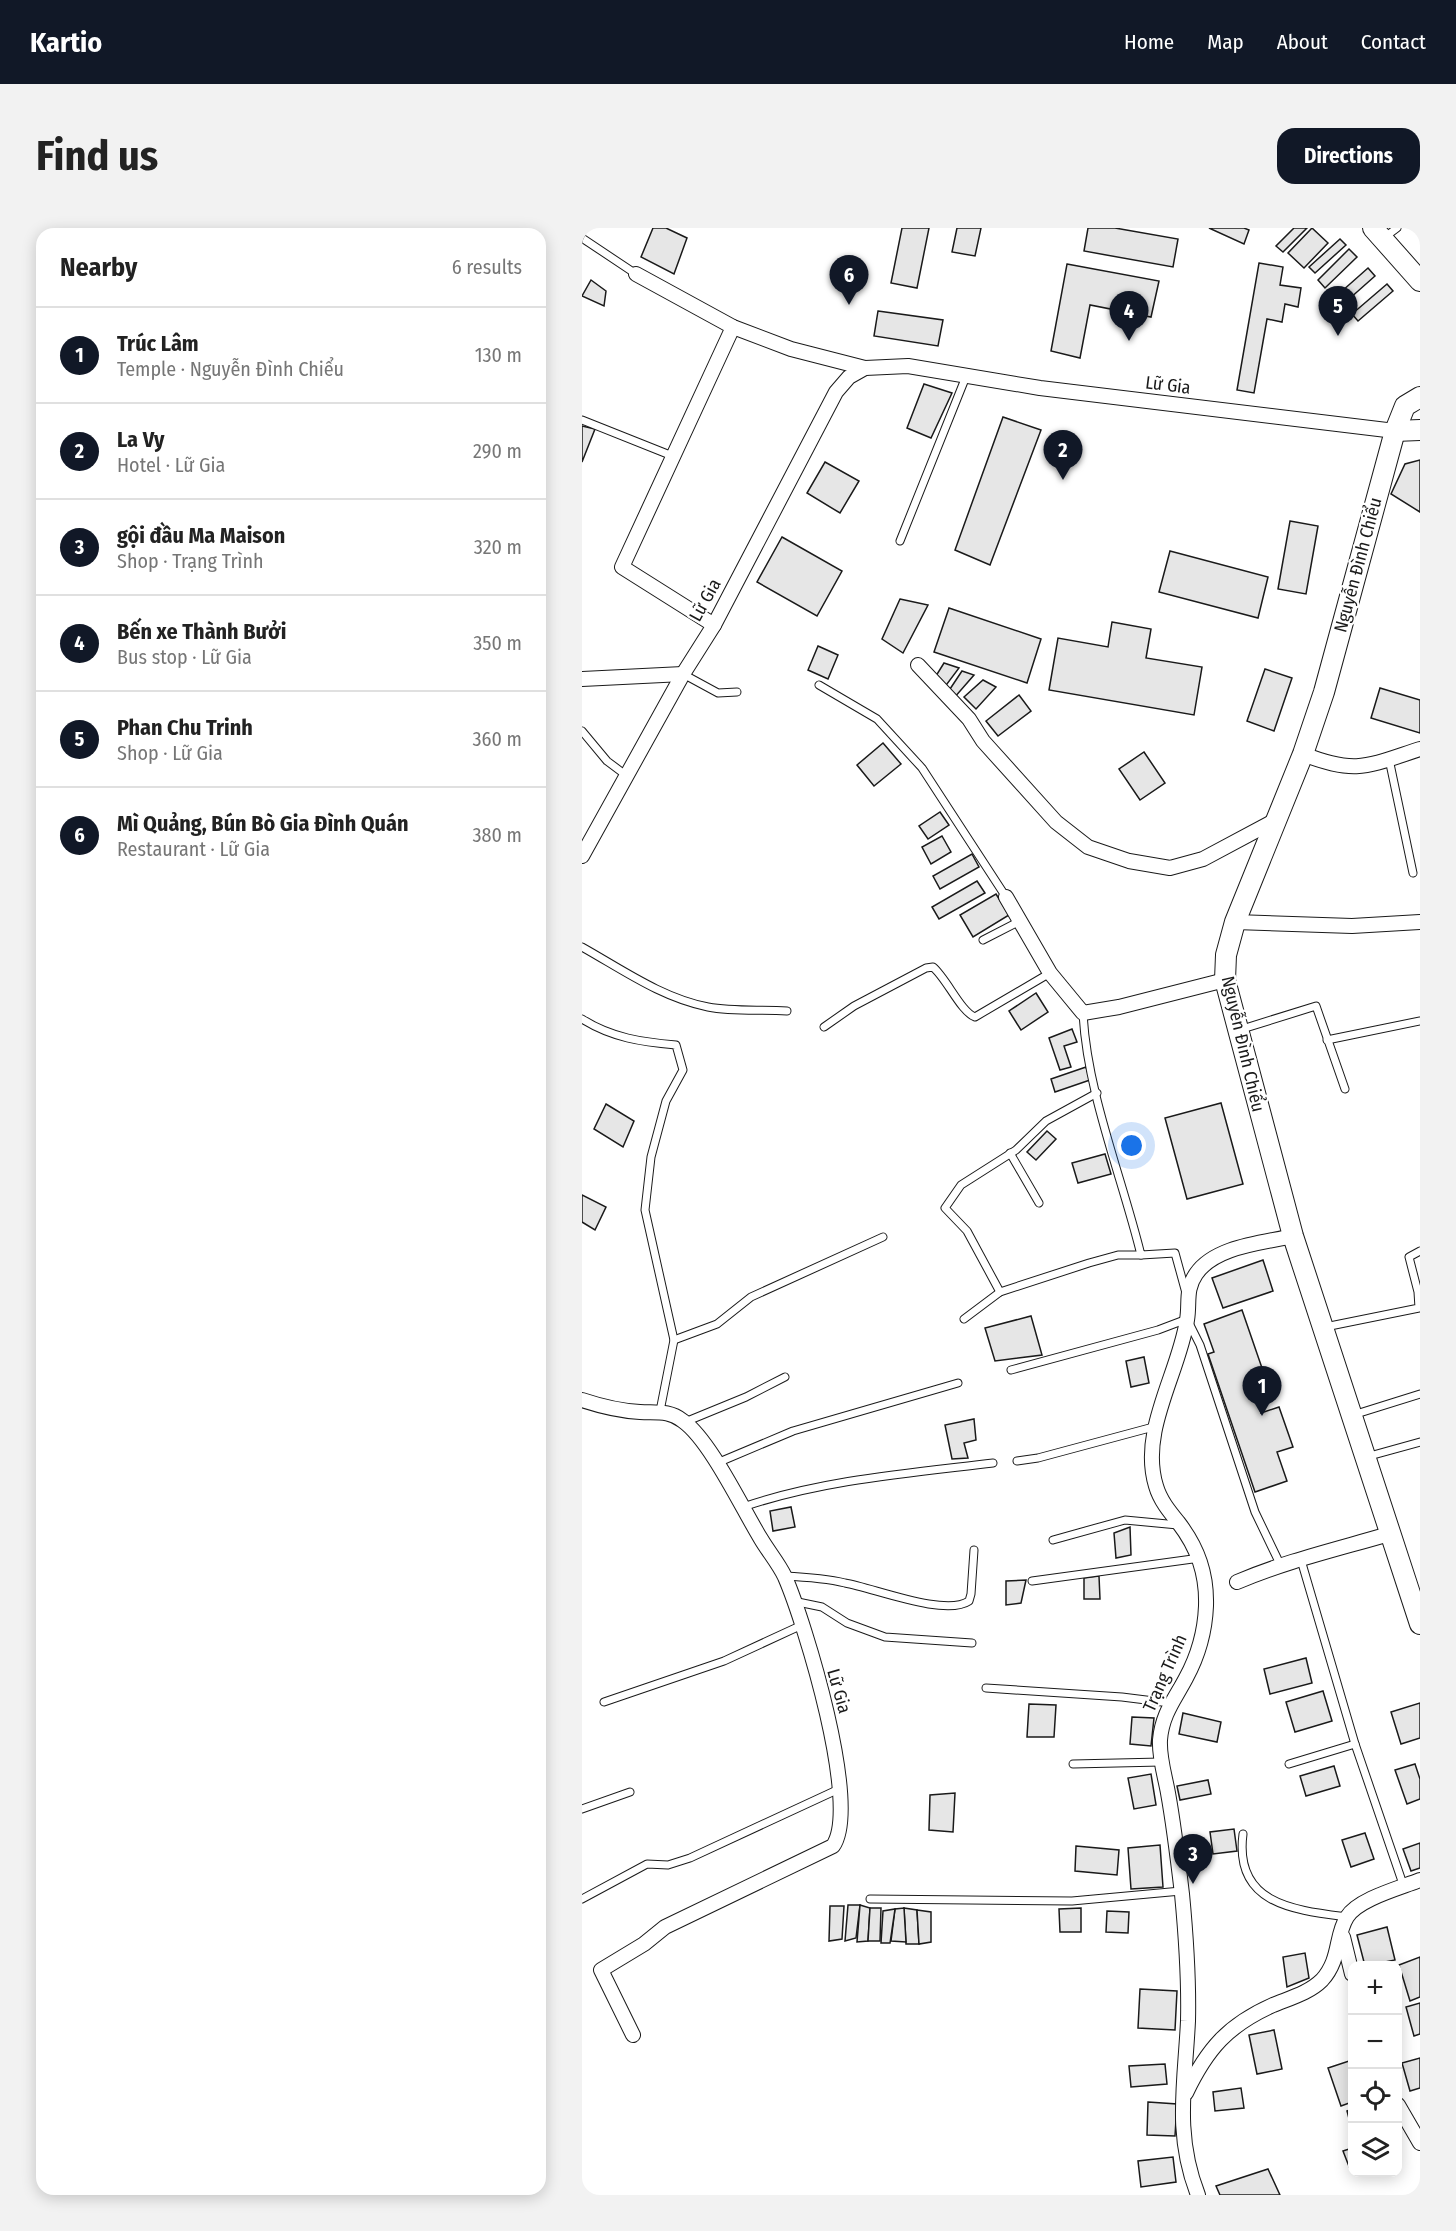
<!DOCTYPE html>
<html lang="en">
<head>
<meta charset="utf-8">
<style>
	body { margin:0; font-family:"Fira Sans Condensed",sans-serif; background:#f2f2f2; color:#222 }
	.controls { position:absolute; right:18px; bottom:18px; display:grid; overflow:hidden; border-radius:12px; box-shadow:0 3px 15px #0003 }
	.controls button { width:54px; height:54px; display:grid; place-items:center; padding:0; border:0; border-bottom:2px solid #e0e0e0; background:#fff; color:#222; font:30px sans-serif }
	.you { position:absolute; left:550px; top:918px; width:21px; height:21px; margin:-15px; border:4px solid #fff; border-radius:50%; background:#1a73e8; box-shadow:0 0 0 9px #1a73e833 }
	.badge { display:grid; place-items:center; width:39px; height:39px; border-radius:50%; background:#111827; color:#fff; font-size:20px; font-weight:700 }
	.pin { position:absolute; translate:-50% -50px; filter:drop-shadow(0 2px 3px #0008) }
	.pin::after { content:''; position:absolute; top:32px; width:21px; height:18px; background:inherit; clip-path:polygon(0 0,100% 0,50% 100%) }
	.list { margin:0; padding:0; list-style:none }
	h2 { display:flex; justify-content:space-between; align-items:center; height:78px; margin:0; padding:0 24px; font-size:26px }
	h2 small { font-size:20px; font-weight:400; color:#767676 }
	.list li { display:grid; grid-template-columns:39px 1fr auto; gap:18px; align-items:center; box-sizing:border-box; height:96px; padding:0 24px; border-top:2px solid #e0e0e0 }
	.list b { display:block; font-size:22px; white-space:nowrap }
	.list p { margin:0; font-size:20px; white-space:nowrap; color:#767676 }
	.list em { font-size:20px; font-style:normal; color:#767676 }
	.icon { flex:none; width:33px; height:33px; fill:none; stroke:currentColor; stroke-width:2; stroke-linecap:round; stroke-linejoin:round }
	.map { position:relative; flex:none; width:838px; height:1967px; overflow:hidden; border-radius:18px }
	header { display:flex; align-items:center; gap:36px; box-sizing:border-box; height:84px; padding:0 30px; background:#111827; color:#fff }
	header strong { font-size:28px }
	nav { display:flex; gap:33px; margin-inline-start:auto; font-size:21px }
	.intro { display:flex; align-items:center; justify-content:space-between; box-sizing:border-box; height:144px; padding:0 36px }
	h1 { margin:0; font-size:42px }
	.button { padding:15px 27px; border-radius:18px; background:#111827; color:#fff; font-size:21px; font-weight:700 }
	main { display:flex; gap:36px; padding:0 36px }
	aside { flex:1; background:#fff; border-radius:18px; box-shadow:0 3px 15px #0003 }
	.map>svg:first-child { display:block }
	.building { fill:#e6e6e6; stroke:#1a1a1a; stroke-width:1.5 }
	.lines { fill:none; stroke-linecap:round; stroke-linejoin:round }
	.service-casing { stroke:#1a1a1a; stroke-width:9 }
	.minor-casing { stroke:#1a1a1a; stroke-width:16 }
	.secondary-casing { stroke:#1a1a1a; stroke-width:22 }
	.service { stroke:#fff; stroke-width:7 }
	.minor { stroke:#fff; stroke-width:14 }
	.secondary { stroke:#fff; stroke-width:20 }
	.labels { text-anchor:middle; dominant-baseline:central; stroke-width:4.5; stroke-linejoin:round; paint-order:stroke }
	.street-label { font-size:18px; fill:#1a1a1a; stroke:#fff }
</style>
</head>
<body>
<header>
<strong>Kartio</strong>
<nav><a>Home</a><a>Map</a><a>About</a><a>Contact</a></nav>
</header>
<div class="intro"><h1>Find us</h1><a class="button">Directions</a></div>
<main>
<aside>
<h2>Nearby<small>6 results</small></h2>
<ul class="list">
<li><span class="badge">1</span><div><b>Trúc Lâm</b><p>Temple · Nguyễn Đình Chiểu</p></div><em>130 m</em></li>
<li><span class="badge">2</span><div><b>La Vy</b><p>Hotel · Lữ Gia</p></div><em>290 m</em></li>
<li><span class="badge">3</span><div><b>gội đầu Ma Maison</b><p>Shop · Trạng Trình</p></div><em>320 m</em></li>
<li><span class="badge">4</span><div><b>Bến xe Thành Bưởi</b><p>Bus stop · Lữ Gia</p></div><em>350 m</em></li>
<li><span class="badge">5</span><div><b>Phan Chu Trinh</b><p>Shop · Lữ Gia</p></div><em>360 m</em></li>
<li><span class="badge">6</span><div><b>Mì Quảng, Bún Bò Gia Đình Quán</b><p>Restaurant · Lữ Gia</p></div><em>380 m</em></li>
</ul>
</aside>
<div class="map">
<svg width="838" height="1967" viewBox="0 0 838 1967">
	<rect width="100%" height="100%" fill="#fff"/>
	<g class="building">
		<polygon points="71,0 84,0 105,10 92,46 59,29"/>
		<polygon points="320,0 347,0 335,60 309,55"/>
		<polygon points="375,0 399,0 393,28 370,24"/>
		<polygon points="506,0 533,0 596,11 591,39 502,23"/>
		<polygon points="627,0 662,0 667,2 662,16"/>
		<polygon points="712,0 725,0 701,24 694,18"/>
		<polygon points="730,0 746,15 722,40 706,25"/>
		<polygon points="758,11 764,17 733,45 727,39"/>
		<polygon points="767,21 775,29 743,60 736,52"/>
		<polygon points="677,35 701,39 698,57 719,60 716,79 703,76 700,94 685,91 672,165 655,162"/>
		<polygon points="485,36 577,53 569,89 508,77 498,130 469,123"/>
		<polygon points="786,40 793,48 758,79 751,71"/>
		<polygon points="9,52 24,63 22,78 0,68"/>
		<polygon points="805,56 811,63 776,93 770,86"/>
		<polygon points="296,83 361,92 356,118 292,108"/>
		<polygon points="342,156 370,165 349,210 325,200"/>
		<polygon points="421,189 459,202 408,337 373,322"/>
		<polygon points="0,198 13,201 0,234"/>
		<polygon points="838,232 838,284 809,266 823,236"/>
		<polygon points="243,234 277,253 258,285 225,265"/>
		<polygon points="708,293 736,298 724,366 696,361"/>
		<polygon points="200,309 260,343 235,388 175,354"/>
		<polygon points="588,323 686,349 676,390 577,364"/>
		<polygon points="318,371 346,377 321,425 300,411"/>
		<polygon points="367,380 459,411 445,455 352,424"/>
		<polygon points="530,394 569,401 564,430 620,439 612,487 467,462 476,410 526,419"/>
		<polygon points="236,418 256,427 246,451 226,442"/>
		<polygon points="362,435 377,440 362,460 352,451"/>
		<polygon points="683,441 710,450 692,503 665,493"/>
		<polygon points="380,443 392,447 372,470 366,464"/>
		<polygon points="401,452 414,459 394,481 382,469"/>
		<polygon points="798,460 838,472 838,505 789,490"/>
		<polygon points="437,467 449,483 416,508 404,493"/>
		<polygon points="301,515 319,536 292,558 275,537"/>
		<polygon points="562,524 583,555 558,572 537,541"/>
		<polygon points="358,584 367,597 346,611 337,598"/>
		<polygon points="360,608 369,624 349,636 340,619"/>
		<polygon points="390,626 397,639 358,661 351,648"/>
		<polygon points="395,653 403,665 357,691 350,679"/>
		<polygon points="414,666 427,687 391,709 378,687"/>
		<polygon points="454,765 466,784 439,802 427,783"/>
		<polygon points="490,801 495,814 482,818 489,839 478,842 467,810"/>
		<polygon points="504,839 508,852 473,864 469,851"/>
		<polygon points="639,875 661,956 605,971 583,890"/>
		<polygon points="24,876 52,893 41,919 12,901"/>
		<polygon points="465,903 474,911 454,932 445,924"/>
		<polygon points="523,926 529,946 496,955 490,935"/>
		<polygon points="0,967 24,979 13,1002 0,994"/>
		<polygon points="681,1032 691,1063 641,1080 630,1050"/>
		<polygon points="660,1082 690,1169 676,1174 679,1185 697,1179 711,1219 695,1224 705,1253 673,1264 626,1126 632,1124 622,1096"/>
		<polygon points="449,1088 460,1127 413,1133 403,1100"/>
		<polygon points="562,1129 567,1155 549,1159 544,1133"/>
		<polygon points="392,1191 394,1212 382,1215 386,1230 370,1231 363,1197"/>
		<polygon points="209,1279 213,1299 191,1303 188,1283"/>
		<polygon points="548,1299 549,1327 534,1330 532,1305"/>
		<polygon points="517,1348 518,1371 502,1371 502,1350"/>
		<polygon points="444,1352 439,1375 424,1377 424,1353"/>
		<polygon points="724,1430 730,1455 688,1466 682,1441"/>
		<polygon points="741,1463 750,1493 713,1504 704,1474"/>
		<polygon points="838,1475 838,1510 819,1516 809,1484"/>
		<polygon points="447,1476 474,1477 472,1509 445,1509"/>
		<polygon points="601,1485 639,1494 635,1514 597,1506"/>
		<polygon points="550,1489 572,1490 569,1518 548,1516"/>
		<polygon points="833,1536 838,1551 838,1571 825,1576 813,1542"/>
		<polygon points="752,1538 758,1558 724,1568 718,1548"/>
		<polygon points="569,1546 574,1577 552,1581 546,1550"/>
		<polygon points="626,1552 629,1566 598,1572 595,1558"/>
		<polygon points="373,1565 371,1604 347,1602 348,1567"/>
		<polygon points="652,1601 655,1623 631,1626 628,1604"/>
		<polygon points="783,1605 792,1631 769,1639 760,1612"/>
		<polygon points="838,1615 838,1640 829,1643 821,1621"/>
		<polygon points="578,1617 581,1659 549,1661 546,1620"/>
		<polygon points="494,1618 537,1622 535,1647 493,1643"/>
		<polygon points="266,1677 278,1677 274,1710 263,1713"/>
		<polygon points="278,1677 288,1680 286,1713 275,1714"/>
		<polygon points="248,1678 262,1678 260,1711 247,1713"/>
		<polygon points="288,1680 299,1680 298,1713 286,1713"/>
		<polygon points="322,1680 335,1682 337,1716 324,1716"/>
		<polygon points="322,1680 324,1714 309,1713 313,1681"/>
		<polygon points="499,1680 499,1704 478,1704 477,1681"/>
		<polygon points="313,1681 308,1715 299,1715 301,1683"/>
		<polygon points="335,1682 349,1684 349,1714 337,1716"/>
		<polygon points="525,1683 547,1684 546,1705 524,1704"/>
		<polygon points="805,1699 813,1732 783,1738 775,1707"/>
		<polygon points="723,1725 727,1750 705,1759 701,1729"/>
		<polygon points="838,1729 838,1769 828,1773 817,1737"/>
		<polygon points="558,1761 595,1763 593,1802 556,1800"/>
		<polygon points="838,1775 838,1806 832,1808 824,1779"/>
		<polygon points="692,1802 700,1841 675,1846 667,1807"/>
		<polygon points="838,1830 838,1860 828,1863 820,1835"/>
		<polygon points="770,1832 770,1874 759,1878 746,1840"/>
		<polygon points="583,1836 585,1856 549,1859 547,1838"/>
		<polygon points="659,1860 662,1880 633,1883 631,1864"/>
		<polygon points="566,1874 595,1876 593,1908 565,1907"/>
		<polygon points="770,1881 770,1902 765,1883"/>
		<polygon points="770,1920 770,1940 768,1941 761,1923"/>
		<polygon points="591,1929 594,1954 559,1959 556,1933"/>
		<polygon points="686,1941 698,1967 638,1967 634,1958"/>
	</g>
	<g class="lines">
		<g class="service-casing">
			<g id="service">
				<polyline points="803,9 815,0"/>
				<polyline points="0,10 54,46"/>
				<polyline points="0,192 93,229"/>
				<polyline points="318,313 385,146"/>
				<polyline points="101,446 136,465 155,464"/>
				<polyline points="237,457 295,491 340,540 424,669"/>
				<polyline points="0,503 25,533 45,548"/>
				<polyline points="807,531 831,645"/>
				<polyline points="401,712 438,693"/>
				<path d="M0 719C41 742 80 770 126 779 152 784 179 781 205 783"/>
				<path d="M501 785C505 865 540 949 559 1027L593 1025 604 1065"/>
				<path d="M0 791C30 810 60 814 94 817L101 842 84 873 69 929 63 982 92 1112 78 1183"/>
				<path d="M242 799 272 778 344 740 351 739C365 751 379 784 393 789L468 745"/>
				<polyline points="657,802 734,778 763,861"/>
				<polyline points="745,812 838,793"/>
				<polyline points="428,925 457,975"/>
				<polyline points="418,1064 385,1003 363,980 379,957 434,922 464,893 515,865"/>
				<polyline points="382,1091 418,1064 507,1035 536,1027 559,1027"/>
				<polyline points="743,1099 837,1080 836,1064 827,1029 838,1023"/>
				<polyline points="92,1112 135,1096 169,1069 301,1009"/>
				<polyline points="429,1142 576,1102 605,1091 618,1117 673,1284 698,1336"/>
				<polyline points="771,1187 838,1166"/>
				<polyline points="103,1194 164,1169 203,1149"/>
				<polyline points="784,1229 838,1214"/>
				<polyline points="435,1233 456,1230 575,1198"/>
				<polyline points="135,1235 211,1203 376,1155"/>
				<path d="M161 1279C240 1252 328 1245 411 1235"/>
				<polyline points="471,1312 543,1292 596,1297"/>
				<polyline points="719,1332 773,1516 822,1659"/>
				<path d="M202 1348C223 1349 243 1350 263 1355 292 1360 363 1389 387 1373L389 1366 392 1322"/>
				<polyline points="450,1353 618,1330"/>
				<polyline points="211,1373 240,1379 265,1395 303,1409 390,1415"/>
				<polyline points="404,1460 540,1469 588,1475"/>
				<polyline points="22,1474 142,1433 220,1397"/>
				<polyline points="491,1536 579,1534"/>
				<polyline points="707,1536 773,1516"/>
				<polyline points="0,1581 48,1564"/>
				<path d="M661 1606C652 1676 711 1682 765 1689"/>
				<polyline points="0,1671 65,1636 86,1637 108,1630 257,1561"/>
				<polyline points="288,1671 490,1673 599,1663"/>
			</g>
		</g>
		<g class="minor-casing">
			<g id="minor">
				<polyline points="54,46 151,99 209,121 283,140"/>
				<polyline points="132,397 40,339 151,99"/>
				<polyline points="336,437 387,491 401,513 474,594 506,619 547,633 588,640 621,631 694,592"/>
				<polyline points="0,451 101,446"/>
				<path d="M721 526C774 547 786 538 838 521"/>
				<polyline points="0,628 101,446 132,397 254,164 267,149 283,140 326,138 458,160 813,203"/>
				<polyline points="424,669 468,745 501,785 537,779 643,752"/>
				<polyline points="653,694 770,698 838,694"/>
				<path d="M0 1172C18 1178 39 1183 58 1184 74 1185 87 1182 101 1193 128 1212 160 1280 179 1311 186 1323 197 1336 203 1349 223 1395 279 1578 251 1618L83 1699 62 1716 19 1742 51 1807"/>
				<path d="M655 1354C704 1333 756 1321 807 1306"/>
				<polyline points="761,1709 770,1746"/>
				<path d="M604 1865C625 1821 646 1797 691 1777 708 1770 727 1765 740 1752 759 1731 753 1708 765 1689 776 1671 818 1660 838 1652"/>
				<polyline points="816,1877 838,1915"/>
				<path d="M616 1967C592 1906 603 1856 606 1793 607 1751 604 1708 600 1666 596 1632 592 1598 586 1565 583 1548 577 1530 578 1512 580 1486 593 1471 604 1450 616 1428 623 1403 624 1378 625 1346 616 1320 596 1294 587 1283 578 1272 574 1258 557 1203 597 1145 605 1092 608 1075 603 1062 614 1046 633 1018 681 1015 711 1008"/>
			</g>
		</g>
		<g class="secondary-casing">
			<g id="secondary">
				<polyline points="791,0 838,53"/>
				<polyline points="838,169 823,178 813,203 742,464 721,526 653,694 644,727 643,752 711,1008 838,1396"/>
				<polyline points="813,203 838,202"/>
			</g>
		</g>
		<use href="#service" class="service"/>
		<use href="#minor" class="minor"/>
		<use href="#secondary" class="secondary"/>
	</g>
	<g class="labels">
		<g class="street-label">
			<text transform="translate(586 157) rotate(7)">Lữ Gia</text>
			<text transform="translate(776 337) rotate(-75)">Nguyễn Đình Chiểu</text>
			<text transform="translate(123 372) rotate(-61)">Lữ Gia</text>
			<text transform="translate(661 816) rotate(77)">Nguyễn Đình Chiểu</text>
			<text transform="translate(583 1445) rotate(-66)">Trạng Trình</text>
			<text transform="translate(257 1463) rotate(74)">Lữ Gia</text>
		</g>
	</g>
</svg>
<div class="controls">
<button>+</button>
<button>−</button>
<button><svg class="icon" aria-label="locate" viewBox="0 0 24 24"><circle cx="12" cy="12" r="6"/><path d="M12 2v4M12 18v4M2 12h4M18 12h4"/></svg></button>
<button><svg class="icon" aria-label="layers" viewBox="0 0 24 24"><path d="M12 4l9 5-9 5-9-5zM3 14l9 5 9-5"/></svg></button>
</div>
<div class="you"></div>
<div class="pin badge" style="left:680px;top:1188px">1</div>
<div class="pin badge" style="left:481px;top:252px">2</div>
<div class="pin badge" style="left:611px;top:1656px">3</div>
<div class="pin badge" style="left:547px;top:113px">4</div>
<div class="pin badge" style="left:756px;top:108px">5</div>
<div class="pin badge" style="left:267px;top:77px">6</div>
</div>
</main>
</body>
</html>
